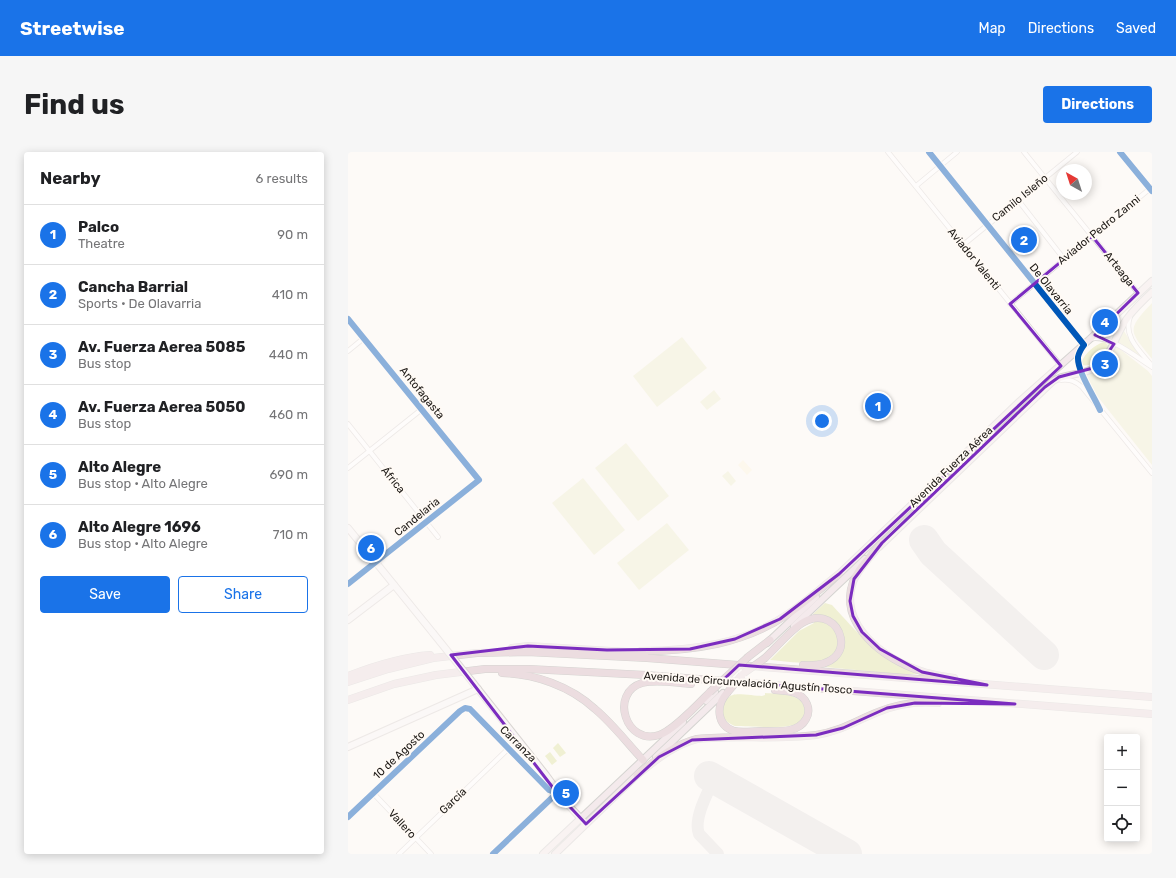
<!DOCTYPE html>
<html lang="en">
<head>
<meta charset="utf-8">
<style>
	body { margin:0; font-family:Rubik,sans-serif; background:#f6f6f6; color:#202124 }
	.controls { position:absolute; right:12px; bottom:12px; display:grid; overflow:hidden; border-radius:4px; box-shadow:0 2px 10px #0003 }
	.controls button { width:36px; height:36px; display:grid; place-items:center; padding:0; border:0; border-bottom:1px solid #e0e0e0; background:#fff; color:#202124; font:20px sans-serif }
	.compass { position:absolute; left:708px; top:12px; width:36px; height:36px; border-radius:50%; background:#fff; box-shadow:0 2px 10px #0003; rotate:321deg }
	.you { position:absolute; left:474px; top:269px; width:14px; height:14px; margin:-10px; border:3px solid #fff; border-radius:50%; background:#1a73e8; box-shadow:0 0 0 6px #1a73e833 }
	.badge { display:grid; place-items:center; width:26px; height:26px; border-radius:50%; background:#1a73e8; color:#fff; font-size:13px; font-weight:700 }
	.pin { position:absolute; translate:-50% -50%; border:2px solid #fff; box-shadow:0 1px 4px #0006 }
	.list { margin:0; padding:0; list-style:none }
	h2 { display:flex; justify-content:space-between; align-items:center; height:52px; margin:0; padding:0 16px; font-size:17px }
	h2 small { font-size:13px; font-weight:400; color:#757577 }
	.list li { display:grid; grid-template-columns:26px 1fr auto; gap:12px; align-items:center; box-sizing:border-box; height:60px; padding:0 16px; border-top:1px solid #e0e0e0 }
	.list b { display:block; font-size:15px; white-space:nowrap }
	.list p { margin:0; font-size:13px; white-space:nowrap; color:#757577 }
	.list em { font-size:13px; font-style:normal; color:#757577 }
	.actions { display:flex; gap:8px; padding:12px 16px }
	.actions a { flex:1; padding:9px 0; border:1px solid #1a73e8; border-radius:4px; text-align:center; font-size:14px; color:#1a73e8 }
	.actions .main { background:#1a73e8; color:#fff }
	.icon { flex:none; width:22px; height:22px; fill:none; stroke:currentColor; stroke-width:2; stroke-linecap:round; stroke-linejoin:round }
	.map { position:relative; flex:none; width:804px; height:702px; overflow:hidden; border-radius:4px }
	header { display:flex; align-items:center; gap:24px; box-sizing:border-box; height:56px; padding:0 20px; background:#1a73e8; color:#fff }
	header strong { font-size:19px }
	nav { display:flex; gap:22px; margin-inline-start:auto; font-size:14px }
	.intro { display:flex; align-items:center; justify-content:space-between; box-sizing:border-box; height:96px; padding:0 24px }
	h1 { margin:0; font-size:28px }
	.button { padding:10px 18px; border-radius:4px; background:#1a73e8; color:#fff; font-size:14px; font-weight:700 }
	main { display:flex; gap:24px; padding:0 24px }
	aside { flex:1; background:#fff; border-radius:4px; box-shadow:0 2px 10px #0003 }
	.map>svg:first-child { display:block }
	.green { fill:#f0f0d3 }
	.sand { fill:#fcf5df }
	.lines { fill:none; stroke-linecap:round; stroke-linejoin:round }
	.taxiway { stroke:#e6e4e2; stroke-width:12 }
	.runway { stroke:#e6e4e2; stroke-width:30 }
	.street-casing { stroke:#dad6d3; stroke-width:5.5 }
	.secondary-casing { stroke:#dad6d3; stroke-width:8 }
	.primary-casing { stroke:#d5d4d1; stroke-width:8 }
	.highway-casing { stroke:#d5d4d1; stroke-width:8 }
	.street { stroke:#fffefe; stroke-width:4 }
	.secondary { stroke:#f9f5f5; stroke-width:6 }
	.primary { stroke:#f4eaec; stroke-width:6 }
	.highway { stroke:#ecdde0; stroke-width:7 }
	.secondary-bridge-casing { stroke:#dad6d3; stroke-width:8; stroke-linecap:butt }
	.highway-bridge-casing { stroke:#d5d4d1; stroke-width:8; stroke-linecap:butt }
	.secondary-bridge { stroke:#f9f5f5; stroke-width:6 }
	.highway-bridge { stroke:#ecdde0; stroke-width:7 }
	.cycleway-casing { stroke:#fffaf5; stroke-width:8 }
	.cycleway { stroke:#0057b8; stroke-width:6 }
	.marked { fill:none; stroke:#7b2cbf; stroke-width:3; stroke-linejoin:round }
	.labels { text-anchor:middle; dominant-baseline:central; stroke-width:4; stroke-linejoin:round; paint-order:stroke }
	.street-label { font-size:11px; fill:#1c1814; stroke:#fffaf5 }
</style>
</head>
<body>
<header>
<strong>Streetwise</strong>
<nav><a>Map</a><a>Directions</a><a>Saved</a></nav>
</header>
<div class="intro"><h1>Find us</h1><a class="button">Directions</a></div>
<main>
<aside>
<h2>Nearby<small>6 results</small></h2>
<ul class="list">
<li><span class="badge">1</span><div><b>Palco</b><p>Theatre</p></div><em>90 m</em></li>
<li><span class="badge">2</span><div><b>Cancha Barrial</b><p>Sports · De Olavarria</p></div><em>410 m</em></li>
<li><span class="badge">3</span><div><b>Av. Fuerza Aerea 5085</b><p>Bus stop</p></div><em>440 m</em></li>
<li><span class="badge">4</span><div><b>Av. Fuerza Aerea 5050</b><p>Bus stop</p></div><em>460 m</em></li>
<li><span class="badge">5</span><div><b>Alto Alegre</b><p>Bus stop · Alto Alegre</p></div><em>690 m</em></li>
<li><span class="badge">6</span><div><b>Alto Alegre 1696</b><p>Bus stop · Alto Alegre</p></div><em>710 m</em></li>
</ul>
<div class="actions"><a class="main">Save</a><a>Share</a></div>
</aside>
<div class="map">
<svg width="804" height="702" viewBox="0 0 804 702">
	<rect width="100%" height="100%" fill="#fdfaf7"/>
	<g class="green">
		<polygon points="683,75 690,84 669,100 662,92"/>
		<path d="M804 151V207C782 179 777 179 804 151Z"/>
		<polygon points="776,179 792,204 769,190"/>
		<polygon points="334,185 359,216 309,255 285,224"/>
		<path d="M756 190 760 193C760 202 744 216 735 213L734 209C737 201 748 192 756 190Z"/>
		<path d="M768 194 800 219 804 224V313L746 240 738 223C751 217 763 208 768 194Z"/>
		<polygon points="366,238 373,247 359,258 352,250"/>
		<polygon points="278,291 321,344 290,369 247,316"/>
		<polygon points="380,319 388,329 383,334 374,324"/>
		<polygon points="235,326 277,378 246,403 204,351"/>
		<polygon points="319,371 341,398 291,438 269,411"/>
		<path d="M477 451 484 453C511 482 530 507 569 520L570 522H550L477 515C492 509 502 493 493 477 490 473 486 468 481 466 477 465 471 465 466 464L465 462Z"/>
		<path d="M466 469C492 468 498 500 478 508 463 514 438 509 422 508L451 479 466 471Z"/>
		<path d="M417 541C430 542 462 541 456 563 454 568 451 572 445 573 431 577 402 574 387 574 382 572 377 569 375 564 372 556 377 545 385 543 390 541 407 544 414 544L417 543Z"/>
		<polygon points="210,591 218,601 212,605 205,596"/>
		<polygon points="202,600 209,609 204,613 197,604"/>
	</g>
	<polygon class="sand" points="395,308 404,318 399,323 390,313"/>
	<g class="lines">
		<path class="taxiway" d="M366 627C360 640 345 667 351 682L370 702"/>
		<g class="runway">
			<polyline points="576,388 585,401 696,503"/>
			<polyline points="361,624 499,702"/>
		</g>
		<g class="street-casing">
			<g id="street">
				<polyline points="540,0 713,214"/>
				<path d="M581 0 736 193C733 197 731 200 730 205 729 219 746 244 752 258"/>
				<polyline points="676,0 790,141"/>
				<polyline points="772,0 804,39"/>
				<polyline points="568,34 609,0"/>
				<polyline points="670,48 716,107"/>
				<polyline points="615,93 729,0"/>
				<polyline points="662,152 804,35"/>
				<path d="M782 165C775 185 792 199 804 214"/>
				<polyline points="0,167 131,328 0,432"/>
				<path d="M742 187C761 182 788 205 804 215"/>
				<polyline points="0,199 16,186"/>
				<path d="M713 228C722 227 727 229 734 235L804 321"/>
				<polyline points="0,272 90,385"/>
				<polyline points="0,316 74,257"/>
				<polyline points="25,641 83,702"/>
				<polyline points="0,665 112,559 117,556 122,557 201,638 209,641 145,702"/>
				<polyline points="51,702 160,597"/>
			</g>
		</g>
		<g class="secondary-casing">
			<g id="secondary">
				<polyline points="0,376 85,481"/>
				<polyline points="0,468 46,433"/>
				<polyline points="126,532 198,623 206,634 209,641 238,672"/>
				<polyline points="0,595 130,537"/>
			</g>
		</g>
		<g class="primary-casing">
			<g id="primary">
				<path d="M531 395 705 229C717 221 733 224 746 216 762 206 766 188 775 173 782 160 794 150 804 140"/>
				<polyline points="489,424 672,249 742,187 804,129"/>
				<polyline points="446,474 517,407"/>
				<polyline points="419,491 468,445"/>
				<polyline points="358,549 367,540"/>
				<polyline points="308,605 375,541"/>
				<polyline points="195,702 335,570"/>
				<polyline points="207,702 292,620"/>
			</g>
		</g>
		<g class="highway-casing">
			<g id="highway">
				<path d="M534 391C524 403 511 415 505 430 490 473 537 508 573 519 584 523 595 524 606 526"/>
				<polyline points="164,496 180,494 297,501"/>
				<path d="M293 499C345 499 396 492 440 462 458 450 474 435 491 422"/>
				<polyline points="400,505 422,488"/>
				<path d="M417 506C428 496 443 477 456 470 493 449 517 518 455 513"/>
				<path d="M154 521C187 522 222 534 247 557 265 572 279 591 295 608"/>
				<path d="M0 524C26 514 53 505 82 503"/>
				<polyline points="0,530 40,517 85,506 129,501 179,500 299,506 804,545"/>
				<path d="M343 532C328 531 309 527 294 531 261 541 278 594 311 583 325 579 351 551 362 540"/>
				<path d="M379 541C368 553 368 573 386 579 394 581 405 579 413 579 428 579 450 582 458 567 461 562 461 557 459 552 454 539 439 539 427 538"/>
				<polyline points="0,548 46,532 88,523 137,517 181,517 298,523 804,562"/>
				<path d="M289 623C308 608 325 593 349 587 388 583 429 588 468 583 491 580 509 568 530 560 549 552 569 549 590 551"/>
			</g>
		</g>
		<use href="#street" class="street"/>
		<use href="#secondary" class="secondary"/>
		<use href="#primary" class="primary"/>
		<use href="#highway" class="highway"/>
		<g class="secondary-bridge-casing">
			<polyline id="secondary-bridge" points="85,481 126,532"/>
		</g>
		<g class="highway-bridge-casing">
			<g id="highway-bridge">
				<polyline points="396,521 417,506"/>
				<polyline points="362,540 400,505"/>
				<polyline points="379,541 394,523"/>
			</g>
		</g>
		<use href="#secondary-bridge" class="secondary-bridge"/>
		<use href="#highway-bridge" class="highway-bridge"/>
		<g class="cycleway-casing">
			<g id="cycleway">
				<path d="M581 0 736 193C733 197 731 200 730 205 729 219 746 244 752 258"/>
				<polyline points="772,0 804,39"/>
				<polyline points="0,167 131,328 0,432"/>
				<polyline points="0,665 112,559 117,556 122,557 201,638 209,641 145,702"/>
			</g>
		</g>
		<use href="#cycleway" class="cycleway"/>
	</g>
	<path d="M0 0H804V702H0ZM744 84 790 141 747 183 766 192 755 208 745 216 711 225 697 235 534 391 506 427 502 449 505 464 514 480 532 497 574 520 639 533 391 513 374 529 667 552 567 551 539 556 495 576 468 583 344 588 311 605 238 672 209 641 103 503 180 494 259 498 342 497 387 487 432 467 491 422 713 214 662 152Z" fill="#fdfaf7" fill-opacity=".55" fill-rule="evenodd"/>
	<path class="marked" d="M744 84 790 141 747 183 766 192 755 208 745 216 711 225 697 235 534 391 506 427 502 449 505 464 514 480 532 497 574 520 639 533 391 513 374 529 667 552 567 551 539 556 495 576 468 583 344 588 311 605 238 672 209 641 103 503 180 494 259 498 342 497 387 487 432 467 491 422 713 214 662 152Z"/>
	<g class="labels">
		<g class="street-label">
			<text transform="translate(672 46) rotate(-39)">Camilo Isleño</text>
			<text transform="translate(751 78) rotate(-39)">Aviador Pedro Zanni</text>
			<text transform="translate(626 107) rotate(51)">Aviador Valenti</text>
			<text transform="translate(771 117) rotate(51)">Arteaga</text>
			<text transform="translate(703 137) rotate(51)">De Olavarria</text>
			<text transform="translate(74 241) rotate(51)">Antofagasta</text>
			<text transform="translate(603 315) rotate(-44)">Avenida Fuerza Aérea</text>
			<text transform="translate(45 328) rotate(51)">África</text>
			<text transform="translate(69 365) rotate(-39)">Candelaria</text>
			<text transform="translate(400 531) rotate(4)">Avenida de Circunvalación Agustín Tosco</text>
			<text transform="translate(170 592) rotate(45)">Carranza</text>
			<text transform="translate(51 603) rotate(-43)">10 de Agosto</text>
			<text transform="translate(105 649) rotate(-44)">García</text>
			<text transform="translate(54 672) rotate(47)">Vallero</text>
		</g>
	</g>
</svg>
<div class="controls">
<button>+</button>
<button>−</button>
<button><svg class="icon" aria-label="locate" viewBox="0 0 24 24"><circle cx="12" cy="12" r="6"/><path d="M12 2v4M12 18v4M2 12h4M18 12h4"/></svg></button>
</div>
<svg class="compass" viewBox="-18 -18 36 36"><path d="M0-13l5 13h-10z" fill="#e53935"/><path d="M0 13l5-13h-10z" fill="#757577"/></svg>
<div class="you"></div>
<div class="pin badge" style="left:530px;top:254px">1</div>
<div class="pin badge" style="left:676px;top:88px">2</div>
<div class="pin badge" style="left:757px;top:212px">3</div>
<div class="pin badge" style="left:757px;top:170px">4</div>
<div class="pin badge" style="left:218px;top:641px">5</div>
<div class="pin badge" style="left:23px;top:396px">6</div>
</div>
</main>
</body>
</html>
